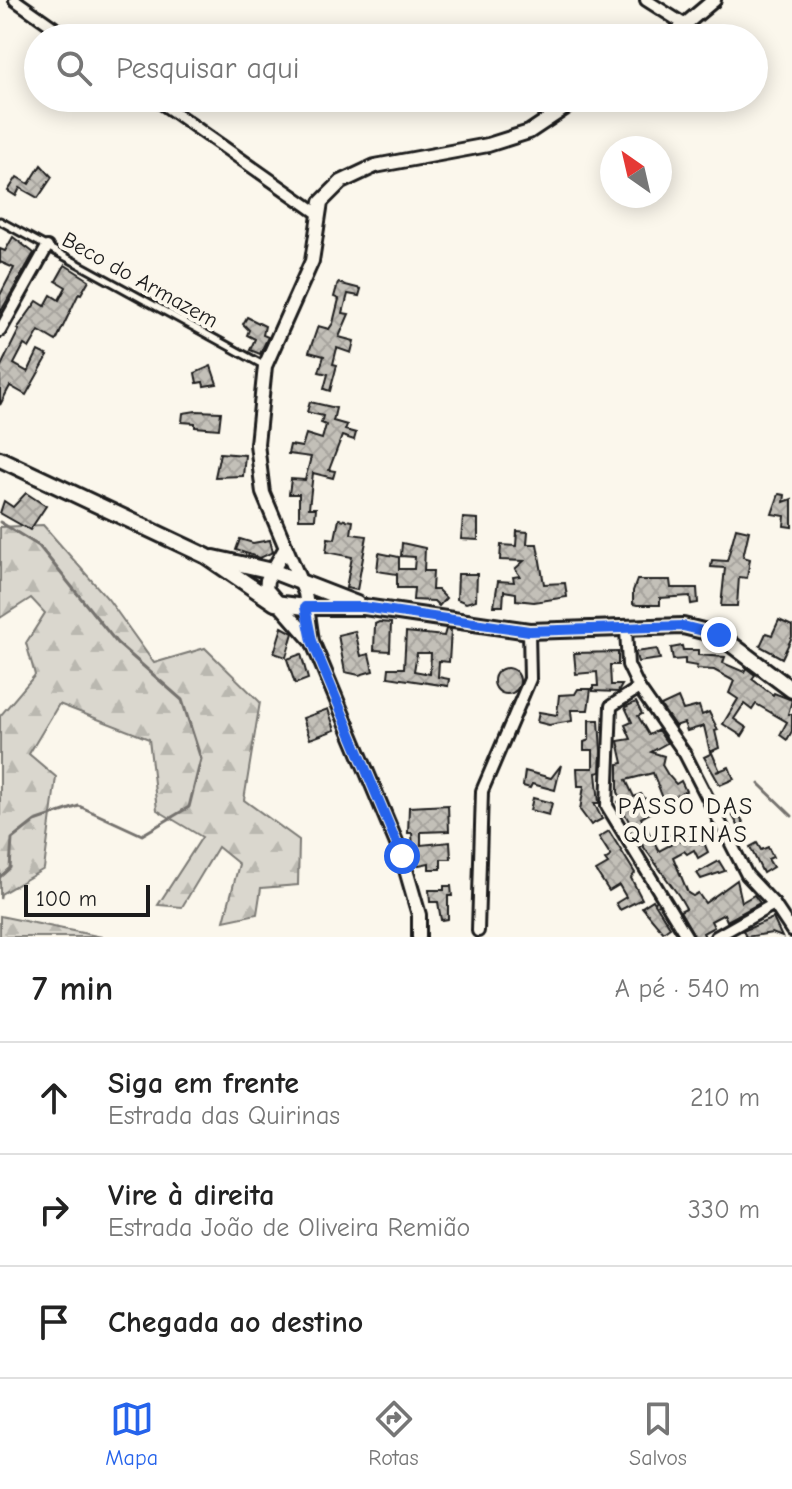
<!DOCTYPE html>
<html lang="pt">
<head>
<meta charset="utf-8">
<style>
	body { margin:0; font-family:"Comic Neue",sans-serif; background:#f6f6f6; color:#222 }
	.compass { position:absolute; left:600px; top:136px; width:72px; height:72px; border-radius:50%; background:#fff; box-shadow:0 4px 20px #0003; rotate:326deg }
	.scale { position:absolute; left:24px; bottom:20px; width:126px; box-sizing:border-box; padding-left:8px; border:4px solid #1c1c1c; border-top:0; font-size:22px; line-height:28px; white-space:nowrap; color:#1c1c1c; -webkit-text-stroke:6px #fbf7ec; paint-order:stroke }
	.stop { position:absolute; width:24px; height:24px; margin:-18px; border:6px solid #2563eb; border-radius:50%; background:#fff }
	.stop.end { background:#2563eb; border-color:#fff; box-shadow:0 2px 8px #0008 }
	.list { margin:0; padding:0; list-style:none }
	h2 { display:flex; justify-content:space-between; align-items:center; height:104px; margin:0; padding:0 32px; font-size:34px }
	h2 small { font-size:26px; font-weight:400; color:#767676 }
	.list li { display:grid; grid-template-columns:52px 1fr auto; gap:24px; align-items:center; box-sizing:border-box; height:112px; padding:0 32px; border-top:2px solid #e0e0e0 }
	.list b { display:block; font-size:30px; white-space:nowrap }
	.list p { margin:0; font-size:26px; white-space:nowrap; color:#767676 }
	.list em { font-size:26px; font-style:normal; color:#767676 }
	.icon { flex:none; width:44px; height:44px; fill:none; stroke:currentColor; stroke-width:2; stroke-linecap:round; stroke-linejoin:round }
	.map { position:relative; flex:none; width:792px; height:937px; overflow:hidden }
	.search { position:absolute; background:#fff; box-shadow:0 4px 20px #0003; left:24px; right:24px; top:24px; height:88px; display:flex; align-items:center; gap:20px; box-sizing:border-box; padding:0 28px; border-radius:44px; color:#767676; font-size:30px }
	.sheet { height:440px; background:#fff }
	nav { display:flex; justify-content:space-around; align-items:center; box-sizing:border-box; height:112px; border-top:2px solid #e0e0e0; background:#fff; font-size:22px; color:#767676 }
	nav a { display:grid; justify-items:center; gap:4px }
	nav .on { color:#2563eb }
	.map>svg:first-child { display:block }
	.forest { fill:url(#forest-firs); stroke:#7b7a75; stroke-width:2 }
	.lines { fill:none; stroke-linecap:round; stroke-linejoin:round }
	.stream { stroke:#74726e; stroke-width:3 }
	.building { fill:url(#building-cross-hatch); stroke:#1c1c1c; stroke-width:2; fill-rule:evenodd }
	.service-casing { stroke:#1c1c1c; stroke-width:11 }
	.minor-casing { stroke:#1c1c1c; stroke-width:16 }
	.tertiary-casing { stroke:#1c1c1c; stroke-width:18 }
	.secondary-casing { stroke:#1c1c1c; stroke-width:20 }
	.service { stroke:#fbf7ec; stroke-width:5 }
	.minor { stroke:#fbf7ec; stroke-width:10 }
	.tertiary { stroke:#fbf7ec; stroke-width:12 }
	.secondary { stroke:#fbf7ec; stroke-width:14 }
	.route { stroke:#2563eb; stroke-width:10 }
	.labels { text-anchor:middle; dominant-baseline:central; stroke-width:8; stroke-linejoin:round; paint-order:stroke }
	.street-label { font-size:22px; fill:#1c1c1c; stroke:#fbf7ec }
	.neighbourhood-label { font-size:24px; letter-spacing:2px; fill:#1c1c1c; stroke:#fbf7ec }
</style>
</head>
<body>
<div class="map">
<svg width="792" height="937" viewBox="0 0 792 937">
	<defs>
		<pattern id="forest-firs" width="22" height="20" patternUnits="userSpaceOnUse" patternTransform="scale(2)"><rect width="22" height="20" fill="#dad7ce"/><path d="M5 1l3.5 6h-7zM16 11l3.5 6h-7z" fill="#bab8b0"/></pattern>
		<pattern id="building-cross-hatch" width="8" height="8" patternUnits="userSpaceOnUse" patternTransform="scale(2)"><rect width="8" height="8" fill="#c3c0b8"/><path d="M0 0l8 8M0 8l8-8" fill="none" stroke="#a7a49e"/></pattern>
	</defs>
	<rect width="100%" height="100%" fill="#fbf7ec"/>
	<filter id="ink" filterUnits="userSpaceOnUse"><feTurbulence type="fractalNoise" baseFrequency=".0125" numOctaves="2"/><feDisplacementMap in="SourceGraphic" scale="16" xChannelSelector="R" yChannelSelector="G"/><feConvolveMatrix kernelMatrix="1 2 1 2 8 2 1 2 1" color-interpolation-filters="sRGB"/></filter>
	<g filter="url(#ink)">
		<g class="forest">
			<polygon points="43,525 108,599 154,663 205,648 260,702 244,800 299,840 298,885 261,888 257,914 224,921 239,864 218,847 182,907 158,905 202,837 157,810 149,739 59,704 29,754 56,777 44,869 1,894 0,899 0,716 35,675 26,643 45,613 31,598 0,618 0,527"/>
			<polygon points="0,916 102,937 0,937"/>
		</g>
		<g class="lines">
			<g class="stream">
				<polyline points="0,522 39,546 117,643 182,700 201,759 189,807 142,835 79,806 35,821 12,839 10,868 0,877"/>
				<polyline points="759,784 792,816"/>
			</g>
		</g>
		<g class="building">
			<polygon points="41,165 52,177 38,198 20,188 16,196 8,191 17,177 29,184"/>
			<polygon points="13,237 34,253 0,313 0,295 14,268 0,262 0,249 5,251"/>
			<polygon points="65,265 89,280 81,294 79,293 56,341 39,331 29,348 24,345 14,364 28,372 38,351 48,356 26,395 10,386 0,405 0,368 19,330 17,329 37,301 45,306 51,295 59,300 66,287 56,281"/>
			<polygon points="338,283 361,289 359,296 348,294 343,313 349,314 339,337 354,341 351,353 337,348 333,364 337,365 330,391 324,389 328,374 319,372 324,356 309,352 318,326 329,329 333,323 339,299 334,297"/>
			<polygon points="247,317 265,326 263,335 268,337 260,354 250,350 255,339 247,335 249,330 243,324"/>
			<polygon points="211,366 217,384 204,386 203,382 197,383 195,373"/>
			<polygon points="310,402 336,408 333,421 347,425 345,430 356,433 354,440 342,436 329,470 335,471 333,478 313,473 309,508 316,508 315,519 299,519 299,494 289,494 291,479 305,480 311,457 288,454 290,445 302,447 306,434 322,439 326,425 321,423 323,416 307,412"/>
			<polygon points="196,411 221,412 219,429 195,427 195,423 182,422 183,413"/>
			<polygon points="220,453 245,455 243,476 215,477"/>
			<polygon points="26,493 46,506 30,530 0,513 4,501 13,507"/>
			<polygon points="779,494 785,495 784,502 792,499 792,527 784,526 785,516 772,514"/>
			<polygon points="463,518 478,519 478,540 461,539"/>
			<polygon points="339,519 353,521 351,534 367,536 357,590 346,588 352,557 326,552 328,538 335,539"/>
			<polygon points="736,528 749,531 743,557 750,559 747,578 739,577 737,606 721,606 725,568 711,567 712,560 727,561"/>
			<polygon points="517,531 528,532 527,544 537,544 544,584 565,583 567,597 534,602 516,600 516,593 504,591 503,606 494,606 498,581 514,582 513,577 520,576 515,569 524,561 500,560 501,545 516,546"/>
			<polygon points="240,539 253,543 270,540 273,552 260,558 236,550"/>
			<polygon points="402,543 425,548 424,571 433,571 432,590 438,590 446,598 439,606 434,601 413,600 414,588 397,588 397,574 377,571 379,553 399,557 399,569 414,569 415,557 401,556"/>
			<polygon points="458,574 477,574 476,600 466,603 457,599"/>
			<polygon points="637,580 670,580 671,588 697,588 698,603 691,604 690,596 660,598 660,605 637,605 633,604 633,591"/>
			<polygon points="779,620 792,626 792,637 782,658 760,646 766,633 772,635"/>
			<polygon points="379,622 391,623 390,651 374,650 375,624"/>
			<polygon points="282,627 293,633 286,657 274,653"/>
			<path d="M446 629 451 630 449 662 439 661 438 677 449 679 448 686 388 677 389 668H404L406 632 444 636ZM417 653H431L430 674 414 671Z"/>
			<polygon points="355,631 361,656 369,654 373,671 359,675 345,672 338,635"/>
			<polygon points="682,646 683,650 698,650 698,655 725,657 723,663 744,672 746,668 755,675 752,679 773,695 774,693 792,700 788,714 792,714 792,731 787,740 780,735 787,722 756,704 752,710 744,704 734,719 747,728 742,736 723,724 738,699 729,693 734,681 714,670 696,669 697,666 685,664 685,659 673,660 671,648"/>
			<polygon points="657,649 660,659 638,662 635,652"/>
			<polygon points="618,652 618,665 610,665 611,685 622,685 618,692 593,691 593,686 598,686 597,672 576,674 574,653"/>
			<polygon points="301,654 308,679 295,684 287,659"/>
			<circle cx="507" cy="681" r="13"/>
			<polygon points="578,689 591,689 588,710 571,710 572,721 549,725 537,722 539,712 557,715 559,695 575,694"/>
			<polygon points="678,698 683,710 699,706 702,715 709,712 718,730 715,731 719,748 710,752 704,726 687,731 684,723 675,726 661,706"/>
			<polygon points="636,702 642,714 638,716 649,735 658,730 667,743 651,752 664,756 662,765 668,775 676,784 681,781 686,791 671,799 675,807 668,811 653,773 626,780 634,797 641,794 650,804 652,812 641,818 659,851 672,844 668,836 675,832 680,842 699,831 708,852 698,858 694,850 687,854 684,851 673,857 688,893 693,896 698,893 705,903 737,880 742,902 754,895 760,903 727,921 724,914 711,921 714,927 703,933 705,937 695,937 680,911 686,908 679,896 643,846 618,802 621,799 618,792 618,764 623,763 618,741 631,739 625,725 632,722 625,707"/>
			<polygon points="328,709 335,730 310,739 303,718"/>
			<polygon points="589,720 599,720 601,751 600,772 596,773 599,803 594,803 602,819 591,825 580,810 584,786 578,786 577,768 593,768 593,750 584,750 584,742 589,740"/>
			<polygon points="712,753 720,771 716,772 729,767 734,779 720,785 704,757"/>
			<polygon points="561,765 555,790 532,784 530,788 523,786 525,771 551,778"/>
			<polygon points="533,798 552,803 549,815 530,810"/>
			<polygon points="745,803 749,811 740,816 745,826 740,829 730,811"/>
			<polygon points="448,805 449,831 421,832 421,845 450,842 451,859 441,859 441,869 429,869 429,863 414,866 412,833 408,833 409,807"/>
			<polygon points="609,831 635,873 631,878 642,899 620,910 616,903 626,897 619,885 609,891 596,871 608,864 605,860 611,856 599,837"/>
			<polygon points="757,843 761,850 768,847 773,857 768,859 773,867 763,873 750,847"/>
			<polygon points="719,861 725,871 701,879 697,873"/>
			<polygon points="444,886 451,886 452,896 448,896 448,919 441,920 438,902 430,902 429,890 444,890"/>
			<polygon points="653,900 670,927 663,932 642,907"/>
			<polygon points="773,918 782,937 772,933 746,937 743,931"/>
		</g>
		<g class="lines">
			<g class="service-casing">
				<polyline id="service" points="0,221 265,366"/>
			</g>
			<g class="minor-casing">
				<g id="minor">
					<polyline points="15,0 69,38"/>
					<polyline points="646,0 687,26"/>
					<polyline points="154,98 319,214"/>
					<polyline points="0,331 47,247"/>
					<polyline points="626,630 628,665 639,688 685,754 747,875 774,904 792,931"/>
					<polyline points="639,688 611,706 607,806 687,937"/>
					<polyline points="478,931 482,791 530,679 529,631"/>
					<polyline points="716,937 774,904"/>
				</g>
			</g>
			<g class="tertiary-casing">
				<g id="tertiary">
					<polyline points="669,38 714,0"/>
					<polyline points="285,549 267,580 266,589 310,639"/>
					<polyline points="419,937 419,915 402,856 312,641 305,593 263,493 257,444 265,366 312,261 321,202 341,182 375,166 488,145 529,132 580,98"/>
				</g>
			</g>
			<g class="secondary-casing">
				<g id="secondary">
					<polyline points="0,459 206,556 275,603 305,607 364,607 529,631 683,626 719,635 792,690"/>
					<polyline points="214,558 272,571 357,604"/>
				</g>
			</g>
			<use href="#service" class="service"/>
			<use href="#minor" class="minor"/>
			<use href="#tertiary" class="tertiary"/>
			<use href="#secondary" class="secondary"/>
		</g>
	</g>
	<g class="lines" filter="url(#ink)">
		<polyline class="route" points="402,856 312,641 305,607 364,607 529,631 683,626 719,635"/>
	</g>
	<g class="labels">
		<g class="street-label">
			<text transform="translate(140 280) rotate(29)">Beco do Armazem</text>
		</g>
		<g class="neighbourhood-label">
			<text x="686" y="806">PASSO DAS<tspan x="686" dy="28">QUIRINAS</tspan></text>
		</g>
	</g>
</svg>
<svg class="compass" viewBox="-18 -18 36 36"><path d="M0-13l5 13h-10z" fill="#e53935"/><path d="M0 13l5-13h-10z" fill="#767676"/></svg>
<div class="scale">100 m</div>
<div class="stop" style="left:402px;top:856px"></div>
<div class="stop end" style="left:719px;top:635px"></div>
<div class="search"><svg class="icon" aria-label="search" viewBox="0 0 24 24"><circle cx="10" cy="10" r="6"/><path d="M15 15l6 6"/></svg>Pesquisar aqui</div>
</div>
<section class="sheet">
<h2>7 min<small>A pé · 540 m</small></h2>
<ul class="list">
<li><svg class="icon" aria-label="ahead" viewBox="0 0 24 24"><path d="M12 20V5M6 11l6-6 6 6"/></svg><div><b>Siga em frente</b><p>Estrada das Quirinas</p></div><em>210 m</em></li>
<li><svg class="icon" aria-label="right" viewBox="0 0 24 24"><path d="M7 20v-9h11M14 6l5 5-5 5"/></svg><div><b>Vire à direita</b><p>Estrada João de Oliveira Remião</p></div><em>330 m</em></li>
<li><svg class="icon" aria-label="arrive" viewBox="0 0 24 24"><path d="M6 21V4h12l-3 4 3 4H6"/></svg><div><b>Chegada ao destino</b></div></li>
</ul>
</section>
<nav>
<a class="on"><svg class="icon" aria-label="map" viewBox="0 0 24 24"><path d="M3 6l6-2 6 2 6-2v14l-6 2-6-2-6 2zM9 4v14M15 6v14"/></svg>Mapa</a>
<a><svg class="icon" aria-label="directions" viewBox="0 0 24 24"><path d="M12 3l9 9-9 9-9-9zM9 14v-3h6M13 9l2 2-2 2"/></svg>Rotas</a>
<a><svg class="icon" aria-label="saved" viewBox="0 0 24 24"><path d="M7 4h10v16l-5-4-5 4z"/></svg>Salvos</a>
</nav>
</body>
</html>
